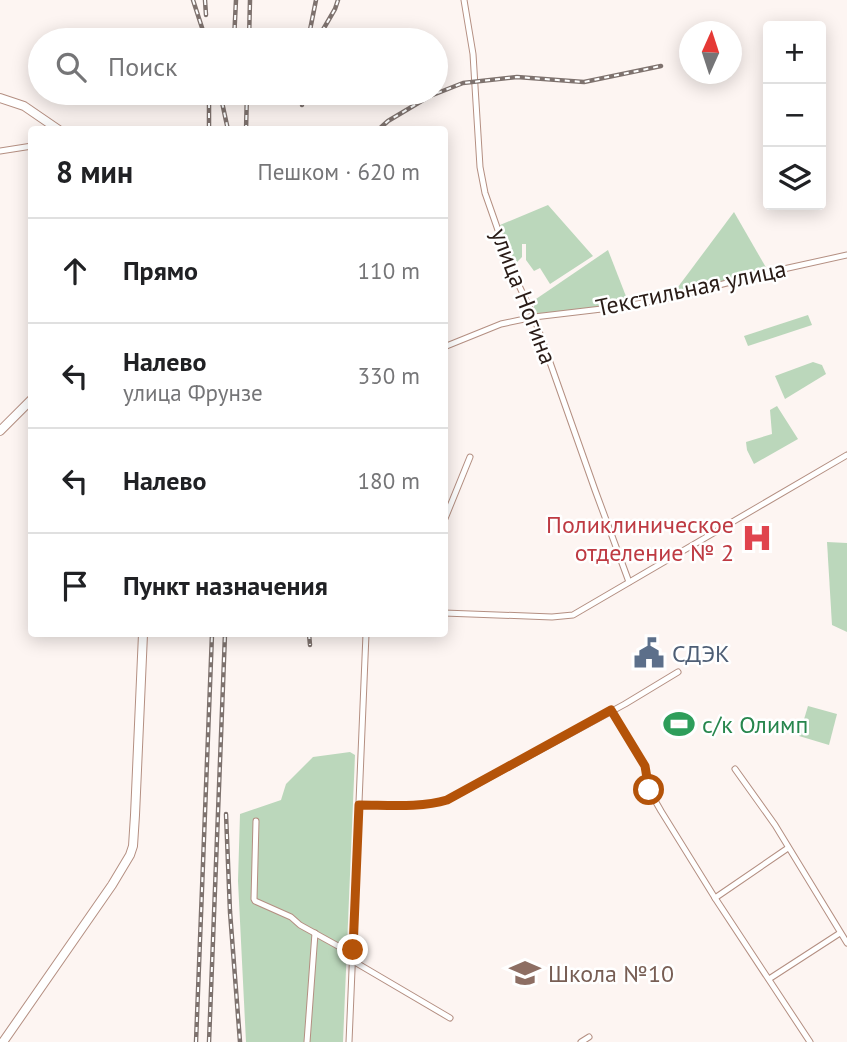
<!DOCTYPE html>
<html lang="ru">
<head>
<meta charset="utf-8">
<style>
	body { margin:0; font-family:"PT Sans",sans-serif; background:#f6f6f6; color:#202124 }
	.controls { position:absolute; right:21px; top:21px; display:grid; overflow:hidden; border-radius:7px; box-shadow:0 4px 18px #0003 }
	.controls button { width:63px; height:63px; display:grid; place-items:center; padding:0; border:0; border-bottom:2px solid #e0e0e0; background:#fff; color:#202124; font:35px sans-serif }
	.compass { position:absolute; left:679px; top:21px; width:63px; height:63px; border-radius:50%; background:#fff; box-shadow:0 4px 18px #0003; rotate:3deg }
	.stop { position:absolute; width:21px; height:21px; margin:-16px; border:5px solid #b45309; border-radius:50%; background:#fff }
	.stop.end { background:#b45309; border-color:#fff; box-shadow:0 2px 7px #0008 }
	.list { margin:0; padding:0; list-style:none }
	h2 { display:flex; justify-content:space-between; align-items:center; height:91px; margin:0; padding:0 28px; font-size:30px }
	h2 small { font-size:23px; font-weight:400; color:#757577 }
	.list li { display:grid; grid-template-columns:46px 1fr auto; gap:21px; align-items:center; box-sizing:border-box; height:105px; padding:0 28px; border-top:2px solid #e0e0e0 }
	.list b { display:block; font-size:26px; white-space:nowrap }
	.list p { margin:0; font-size:23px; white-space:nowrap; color:#757577 }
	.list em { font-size:23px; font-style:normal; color:#757577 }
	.icon { flex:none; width:38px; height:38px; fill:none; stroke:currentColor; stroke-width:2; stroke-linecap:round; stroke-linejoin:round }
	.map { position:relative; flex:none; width:847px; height:1042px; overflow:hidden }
	.search { position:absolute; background:#fff; box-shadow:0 4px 18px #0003; left:28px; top:28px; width:420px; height:77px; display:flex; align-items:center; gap:18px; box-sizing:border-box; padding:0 24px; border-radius:38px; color:#757577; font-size:26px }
	.panel { position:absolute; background:#fff; box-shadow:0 4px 18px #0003; left:28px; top:126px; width:420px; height:511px; border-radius:7px }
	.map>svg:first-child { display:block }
	.green { fill:#bbd7bb }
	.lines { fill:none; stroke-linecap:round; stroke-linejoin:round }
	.street-casing { stroke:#b48f82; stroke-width:7 }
	.secondary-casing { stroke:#b48f82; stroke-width:10 }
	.street { stroke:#fff; stroke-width:5 }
	.secondary { stroke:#fff; stroke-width:8 }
	.rail-casing { stroke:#7e726e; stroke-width:4.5 }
	.rail { stroke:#fff; stroke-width:2; stroke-dasharray:5; stroke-linecap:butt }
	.route { stroke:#b45309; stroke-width:9 }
	.labels { text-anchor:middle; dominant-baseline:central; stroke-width:5; stroke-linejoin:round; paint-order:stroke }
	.street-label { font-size:24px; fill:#291b16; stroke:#fff }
	.health-label { font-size:24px; fill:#be3a42; stroke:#fff; text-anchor:end }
	.service-label { font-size:24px; fill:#4e5e75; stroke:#fff; text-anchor:start }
	.leisure-label { font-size:24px; fill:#27864d; stroke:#fff; text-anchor:start }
	.education-label { font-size:24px; fill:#785e54; stroke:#fff; text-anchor:start }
</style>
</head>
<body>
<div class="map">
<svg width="847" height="1042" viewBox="0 0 847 1042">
	<rect width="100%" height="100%" fill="#fdf5f2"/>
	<g class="green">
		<polygon points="548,205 593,256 550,284 540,268 534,271 526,260 526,244 522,244 522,257 517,262 513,259 500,225"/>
		<polygon points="734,212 768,271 672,295"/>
		<polygon points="608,250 629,304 531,316 536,299"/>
		<polygon points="808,315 812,325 748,346 744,336"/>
		<polygon points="813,362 822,365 826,374 785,399 775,376"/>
		<polygon points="777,406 798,439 754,464 747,450 746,442 772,434 770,410"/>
		<polygon points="827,542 847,543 847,632 832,625"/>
		<polygon points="808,706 837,714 829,745 799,736"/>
		<polygon points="350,752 355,755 343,1042 246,1042 238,881 240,814 281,800 286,784 313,757"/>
	</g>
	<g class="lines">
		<g class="street-casing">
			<g id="street">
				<polyline points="464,0 473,54 480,167 485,193 513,273 534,317 595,490 629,582"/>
				<polyline points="0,151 32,146"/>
				<polyline points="444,347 501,324 534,317 627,306 672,297 770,272 847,255"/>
				<polyline points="444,521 470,457"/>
				<polyline points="444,613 552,617 573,615 847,455"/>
				<polyline points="611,710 645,766 649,790 661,811 715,898 810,1042"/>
				<polyline points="735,769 775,825 847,943"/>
				<path d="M359 805C387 805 422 808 448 800L625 704 678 672"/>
				<polyline points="256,821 254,899 255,901 291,917 300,925 338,946 353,950"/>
				<polyline points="715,898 788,848"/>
				<polyline points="353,961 450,1018"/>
				<polyline points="769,979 840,933"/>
				<polyline points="307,1042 315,933"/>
				<polyline points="349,1042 366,634"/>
				<polyline points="581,1042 589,1037"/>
			</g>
		</g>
		<g class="secondary-casing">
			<g id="secondary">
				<polyline points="0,98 24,106 59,130"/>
				<polyline points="0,431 32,399"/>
				<polyline points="3,1042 112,885 130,855 133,846 135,815 143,634"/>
			</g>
		</g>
		<use href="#street" class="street"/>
		<use href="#secondary" class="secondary"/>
		<g class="rail-casing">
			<g id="rail">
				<polyline points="193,0 206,40"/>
				<polyline points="205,0 206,15"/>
				<polyline points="234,40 236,0"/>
				<polyline points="249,40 250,0"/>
				<polyline points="308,40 316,0"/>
				<polyline points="317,40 335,9 338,0"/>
				<polyline points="209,93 209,130"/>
				<polyline points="220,93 228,130"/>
				<polyline points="302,105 304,93"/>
				<polyline points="246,130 247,93"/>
				<polyline points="378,130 388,121 430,96 463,83 517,77 584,82 661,66"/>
				<polyline points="309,634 310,645"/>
				<polyline points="226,814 230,912 240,1042"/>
				<polyline points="196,1042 212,634"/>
				<polyline points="209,1042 225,634"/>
			</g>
		</g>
		<use href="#rail" class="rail"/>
	</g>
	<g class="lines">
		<path class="route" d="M353 950 359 805C387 805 421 808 447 800L611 710 645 766 649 790"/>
	</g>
	<defs>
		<g id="hospital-bare" transform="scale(2.415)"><path d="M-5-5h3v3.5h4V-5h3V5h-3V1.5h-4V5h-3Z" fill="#e0444e" stroke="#fff" stroke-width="2.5" paint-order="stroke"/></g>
		<g id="civic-bare" transform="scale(2.415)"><path d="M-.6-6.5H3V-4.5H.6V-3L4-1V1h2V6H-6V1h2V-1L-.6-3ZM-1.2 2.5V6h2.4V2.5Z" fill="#5c6f8a" stroke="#fff" stroke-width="2.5" paint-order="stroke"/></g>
		<g id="stadium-bare" transform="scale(2.415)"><path d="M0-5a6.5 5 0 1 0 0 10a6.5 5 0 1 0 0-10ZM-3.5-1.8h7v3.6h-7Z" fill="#2e9e5b" stroke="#fff" stroke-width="2.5" paint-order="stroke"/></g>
		<g id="school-bare" transform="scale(2.415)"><path d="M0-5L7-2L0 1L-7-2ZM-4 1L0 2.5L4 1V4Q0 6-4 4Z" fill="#8d6e63" stroke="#fff" stroke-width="2.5" paint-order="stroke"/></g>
	</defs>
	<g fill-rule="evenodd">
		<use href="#hospital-bare" x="757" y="538"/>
		<use href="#civic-bare" x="649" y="653"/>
		<use href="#stadium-bare" x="679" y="724"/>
		<use href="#school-bare" x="525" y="973"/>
	</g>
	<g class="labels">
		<g class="street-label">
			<text transform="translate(691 288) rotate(-12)">Текстильная улица</text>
			<text transform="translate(524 296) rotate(69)">улица Ногина</text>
		</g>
		<g class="health-label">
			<text x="734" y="524">Поликлиническое<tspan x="734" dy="28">отделение № 2</tspan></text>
		</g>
		<g class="service-label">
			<text x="672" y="653">СДЭК</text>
		</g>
		<g class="leisure-label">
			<text x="702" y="724">с/к Олимп</text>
		</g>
		<g class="education-label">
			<text x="548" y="973">Школа №10</text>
		</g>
	</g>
</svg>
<div class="controls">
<button>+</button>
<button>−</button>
<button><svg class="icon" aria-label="layers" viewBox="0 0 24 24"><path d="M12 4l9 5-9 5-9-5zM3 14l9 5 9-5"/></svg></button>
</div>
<svg class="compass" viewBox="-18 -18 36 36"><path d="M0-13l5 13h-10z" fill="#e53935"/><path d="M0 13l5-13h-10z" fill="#757577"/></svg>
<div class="stop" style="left:649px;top:790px"></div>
<div class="stop end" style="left:353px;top:950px"></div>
<div class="search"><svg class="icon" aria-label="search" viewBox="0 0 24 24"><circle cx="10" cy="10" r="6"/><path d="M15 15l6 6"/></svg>Поиск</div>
<section class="panel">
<h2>8 мин<small>Пешком · 620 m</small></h2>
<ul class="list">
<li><svg class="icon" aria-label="ahead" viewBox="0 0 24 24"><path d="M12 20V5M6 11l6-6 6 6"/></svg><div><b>Прямо</b></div><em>110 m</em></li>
<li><svg class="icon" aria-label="left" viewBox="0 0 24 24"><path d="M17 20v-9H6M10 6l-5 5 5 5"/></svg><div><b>Налево</b><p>улица Фрунзе</p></div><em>330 m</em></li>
<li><svg class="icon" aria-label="left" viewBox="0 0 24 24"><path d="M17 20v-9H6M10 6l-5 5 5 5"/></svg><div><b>Налево</b></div><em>180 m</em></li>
<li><svg class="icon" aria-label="arrive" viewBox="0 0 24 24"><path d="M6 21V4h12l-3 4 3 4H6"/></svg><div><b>Пункт назначения</b></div></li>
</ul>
</section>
</div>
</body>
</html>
